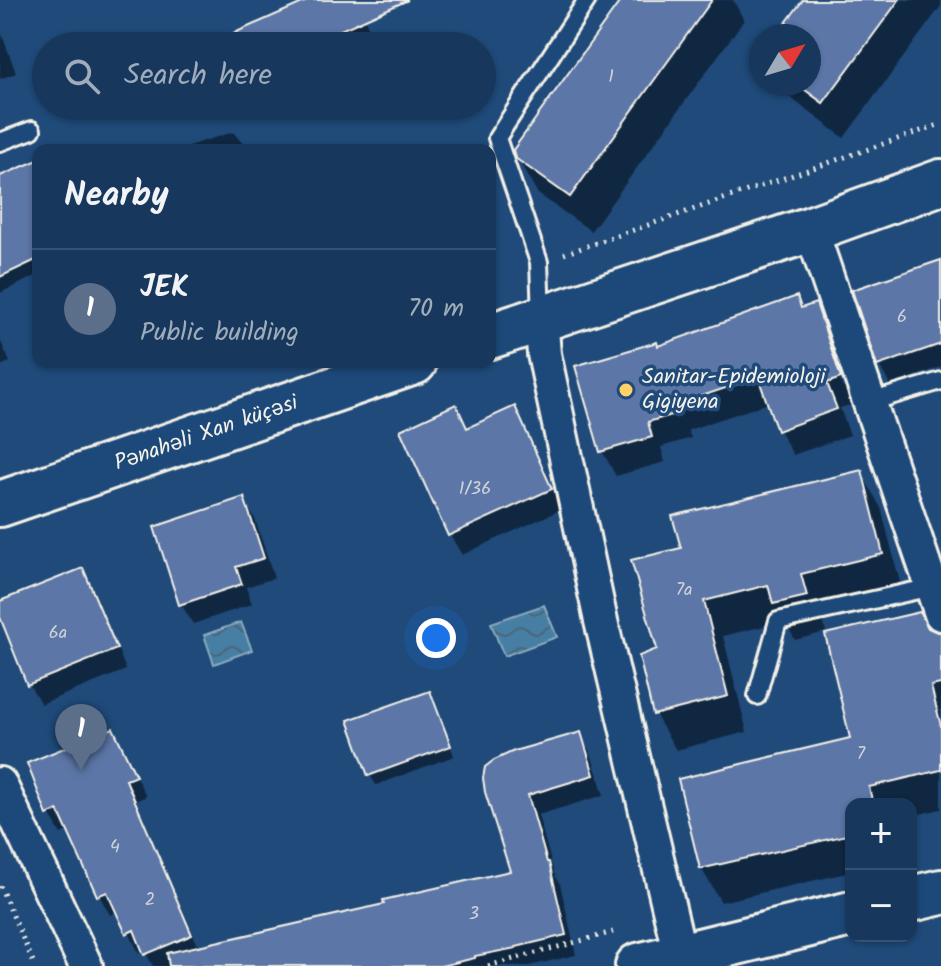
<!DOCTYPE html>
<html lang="en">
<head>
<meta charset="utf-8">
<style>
	body { margin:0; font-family:Kalam,sans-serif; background:#203f62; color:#f1f3f6 }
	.controls { position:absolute; right:24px; bottom:24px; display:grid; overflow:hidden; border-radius:16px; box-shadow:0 2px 6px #0004 }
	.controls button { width:72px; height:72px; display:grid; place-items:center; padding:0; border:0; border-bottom:2px solid #365272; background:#17385c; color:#f1f3f6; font:40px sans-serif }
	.compass { position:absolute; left:749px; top:24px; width:72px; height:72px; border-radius:50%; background:#17385c; box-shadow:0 2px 6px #0004; rotate:52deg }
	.you { position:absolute; left:436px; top:638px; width:28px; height:28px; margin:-20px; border:6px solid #fff; border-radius:50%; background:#1a73e8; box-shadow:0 0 0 12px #1a73e833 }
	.badge { display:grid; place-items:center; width:52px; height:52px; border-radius:50%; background:#ea580c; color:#fff; font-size:26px; font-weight:700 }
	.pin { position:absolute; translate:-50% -66px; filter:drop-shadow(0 2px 4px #0008) }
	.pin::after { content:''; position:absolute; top:42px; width:28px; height:24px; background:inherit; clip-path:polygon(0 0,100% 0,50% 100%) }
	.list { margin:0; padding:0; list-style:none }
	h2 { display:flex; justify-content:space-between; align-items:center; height:104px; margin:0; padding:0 32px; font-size:34px }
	h2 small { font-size:26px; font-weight:400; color:#9eacbb }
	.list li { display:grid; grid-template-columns:52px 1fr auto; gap:24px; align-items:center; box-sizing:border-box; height:120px; padding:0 32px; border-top:2px solid #365272 }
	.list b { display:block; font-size:30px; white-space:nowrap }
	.list p { margin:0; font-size:26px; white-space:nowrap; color:#9eacbb }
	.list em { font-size:26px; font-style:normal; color:#9eacbb }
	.icon { flex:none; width:44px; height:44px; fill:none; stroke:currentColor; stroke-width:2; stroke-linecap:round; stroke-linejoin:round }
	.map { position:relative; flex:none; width:941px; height:966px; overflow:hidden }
	.search { position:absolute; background:#17385c; box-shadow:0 2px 6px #0004; left:32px; top:32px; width:464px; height:88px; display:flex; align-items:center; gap:20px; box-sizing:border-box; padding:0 28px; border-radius:44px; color:#9eacbb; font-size:30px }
	.panel { position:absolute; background:#17385c; box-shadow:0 2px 6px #0004; left:32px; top:144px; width:464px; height:224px; border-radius:16px }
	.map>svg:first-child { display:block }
	.water { fill:url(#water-waves); stroke:#8cacbf; stroke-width:2 }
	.shadow { fill:#0007; fill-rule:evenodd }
	.building { fill:#5c76a7; stroke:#f4f1e8; stroke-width:2 }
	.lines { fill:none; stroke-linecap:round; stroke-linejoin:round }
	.lane-casing { stroke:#f4f1e8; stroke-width:22 }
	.street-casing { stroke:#f4f1e8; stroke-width:38 }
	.secondary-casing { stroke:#f4f1e8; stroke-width:50 }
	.path { stroke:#f4f1e8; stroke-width:5; stroke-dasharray:2 6; stroke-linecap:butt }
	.lane { stroke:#1f4a7a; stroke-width:16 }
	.street { stroke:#1f4a7a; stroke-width:32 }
	.secondary { stroke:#1f4a7a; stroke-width:44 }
	.poi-dot { fill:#ffd166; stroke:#1f4a7a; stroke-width:3 }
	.labels { text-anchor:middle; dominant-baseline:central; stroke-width:7; stroke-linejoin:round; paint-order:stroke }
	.number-label { font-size:18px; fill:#ced2d8 }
	.poi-label { font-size:22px; fill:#f4f1e8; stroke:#1f4a7a; text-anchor:start }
	.street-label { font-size:22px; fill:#f4f1e8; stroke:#1f4a7a }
</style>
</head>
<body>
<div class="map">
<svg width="941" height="966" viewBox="0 0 941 966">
	<defs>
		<pattern id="water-waves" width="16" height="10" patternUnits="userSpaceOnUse" patternTransform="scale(2)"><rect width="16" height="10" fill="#477ea3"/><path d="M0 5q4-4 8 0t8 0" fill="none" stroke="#486679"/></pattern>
	</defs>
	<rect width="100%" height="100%" fill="#1f4a7a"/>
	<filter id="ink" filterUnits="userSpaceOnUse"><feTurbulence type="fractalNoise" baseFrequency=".0125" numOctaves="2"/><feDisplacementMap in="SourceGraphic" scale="16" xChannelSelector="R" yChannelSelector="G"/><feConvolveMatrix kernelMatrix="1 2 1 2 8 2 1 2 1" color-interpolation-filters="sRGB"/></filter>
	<g filter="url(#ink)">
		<g class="water">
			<polygon points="544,605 557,637 504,656 491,623"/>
			<polygon points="241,622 252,650 214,664 204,635"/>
		</g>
		<g class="shadow">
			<polygon points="314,0 356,0 369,29 331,46 205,46 231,34 232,36"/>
			<polygon points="624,0 733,0 744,20 591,231 538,194 517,157"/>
			<polygon points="805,0 941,0 941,6 844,138 784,93 779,84 809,84 809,36 779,36"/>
			<polygon points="0,29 16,73 0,79"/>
			<polygon points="65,106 105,106 72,120"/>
			<polygon points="225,106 248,106 230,115"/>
			<polygon points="233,132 248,150 189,150 188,146"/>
			<polygon points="38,183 38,275 0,293 0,200"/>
			<polygon points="941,262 941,367 890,385 879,365"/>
			<path d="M796 299 802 310 815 305 830 330 854 404 840 408 850 435 793 455 779 430 769 403 688 430 691 438 661 447 665 462 616 476 602 451 658 348ZM823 330H827L846 387 843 388Z"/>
			<polygon points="0,340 10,362 0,366"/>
			<polygon points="455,407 468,429 514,408 525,428 562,509 462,555 450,535 403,431"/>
			<polygon points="861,472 881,508 902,590 820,609 826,632 795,640 785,621 723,636 747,732 676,750 655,714 660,651 683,549"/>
			<polygon points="243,500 255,519 274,578 246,587 252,604 193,624 181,604"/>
			<polygon points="82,570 94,590 126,670 41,704 29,684 0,612 0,603"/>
			<polygon points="929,631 941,634 941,809 911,816 911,804 851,804 851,872 721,902 701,868 852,740"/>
			<polygon points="430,693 435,703 454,756 376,785 370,775"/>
			<polygon points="112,730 146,796 136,801 199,948 386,905 512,872 487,791 580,734 591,754 604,795 538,815 555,876 560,884 576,955 529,966 153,966 144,950 139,953 118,911 110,915 99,895 69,830 61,834 49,814"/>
		</g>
		<g class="building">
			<polygon points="309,0 408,0 305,46 205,46"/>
			<polygon points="621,0 712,0 570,197 515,158 513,150"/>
			<polygon points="803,0 899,0 823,103 797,84 809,84 809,36 776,36"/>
			<polygon points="38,160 38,259 0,277 0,176"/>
			<polygon points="941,260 941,344 877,366 852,290"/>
			<polygon points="797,296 801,308 816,303 841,378 827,383 837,409 777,431 758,377 675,405 678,413 648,422 652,437 600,452 575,366 657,342 658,346"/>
			<polygon points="456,404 467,428 515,406 552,489 448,536 400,430"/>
			<polygon points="862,470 883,554 801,574 807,596 773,604 768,585 704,601 728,696 653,715 639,656 657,649 631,560 681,548 672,516"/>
			<polygon points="244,497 264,558 236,567 242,584 179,605 154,527"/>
			<polygon points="83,568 117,649 27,685 0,617 0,601"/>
			<polygon points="920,612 928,628 937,632 941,632 941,684 931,686 941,726 941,770 869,787 873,804 851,804 851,834 700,869 678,779 850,738 825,634"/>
			<polygon points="430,691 451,746 368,776 348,720"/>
			<polygon points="113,728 136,776 126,780 192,935 144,955 134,930 126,934 107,892 97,896 58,810 47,815 27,763"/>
			<polygon points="581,732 594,775 528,795 547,862 549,862 566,935 516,947 516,948 475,956 475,958 441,966 169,966 167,953 384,904 383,900 510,871 485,792 483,778 485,767 494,760 514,751"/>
		</g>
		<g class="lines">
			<g class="lane-casing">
				<g id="lane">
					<polyline points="0,142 32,130"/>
					<polyline points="541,317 539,262 497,138 587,0"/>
					<polyline points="870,402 941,381"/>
					<polyline points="757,696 778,621 932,587"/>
				</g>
			</g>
			<g class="street-casing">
				<g id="street">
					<polyline points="811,229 941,614"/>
					<polyline points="541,318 544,354 601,621 680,955"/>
					<polyline points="0,784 86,966"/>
				</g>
			</g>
			<g class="secondary-casing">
				<g id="secondary">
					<polyline points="490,336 811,229 941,182"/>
					<path id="s1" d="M0 504 414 362"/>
					<polyline points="911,899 941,892"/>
					<polyline points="638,966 851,914"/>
				</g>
			</g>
			<g class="path">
				<polyline points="564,254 941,124"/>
				<polyline points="0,886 35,966"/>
				<polyline points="488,966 613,932"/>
			</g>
			<use href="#lane" class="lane"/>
			<use href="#street" class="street"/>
			<use href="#secondary" class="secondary"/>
		</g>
	</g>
	<circle class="poi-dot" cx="626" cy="390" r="8"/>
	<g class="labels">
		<g class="number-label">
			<text x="611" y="77">1</text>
			<text x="902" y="317">6</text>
			<text x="475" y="489">1/36</text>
			<text x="684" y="590">7a</text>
			<text x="58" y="633">6a</text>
			<text x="861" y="754">7</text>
			<text x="115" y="847">4</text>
			<text x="150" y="900">2</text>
			<text x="474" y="914">3</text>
		</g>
		<g class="poi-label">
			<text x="642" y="377">Sanitar-Epidemioloji<tspan x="642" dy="25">Gigiyena</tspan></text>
		</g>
		<g class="street-label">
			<text stroke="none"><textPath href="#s1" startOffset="218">Pənahəli Xan küçəsi</textPath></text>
		</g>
	</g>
</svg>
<div class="controls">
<button>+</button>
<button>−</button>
</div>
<svg class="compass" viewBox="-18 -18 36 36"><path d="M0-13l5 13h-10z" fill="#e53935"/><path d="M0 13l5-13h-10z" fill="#9eacbb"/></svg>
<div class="you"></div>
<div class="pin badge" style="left:81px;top:770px;background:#5c6f8a">1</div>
<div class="search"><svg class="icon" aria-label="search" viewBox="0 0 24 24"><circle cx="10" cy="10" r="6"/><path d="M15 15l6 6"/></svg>Search here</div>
<section class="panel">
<h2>Nearby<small></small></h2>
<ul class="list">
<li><span class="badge" style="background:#5c6f8a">1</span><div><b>JEK</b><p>Public building</p></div><em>70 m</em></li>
</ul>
</section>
</div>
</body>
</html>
